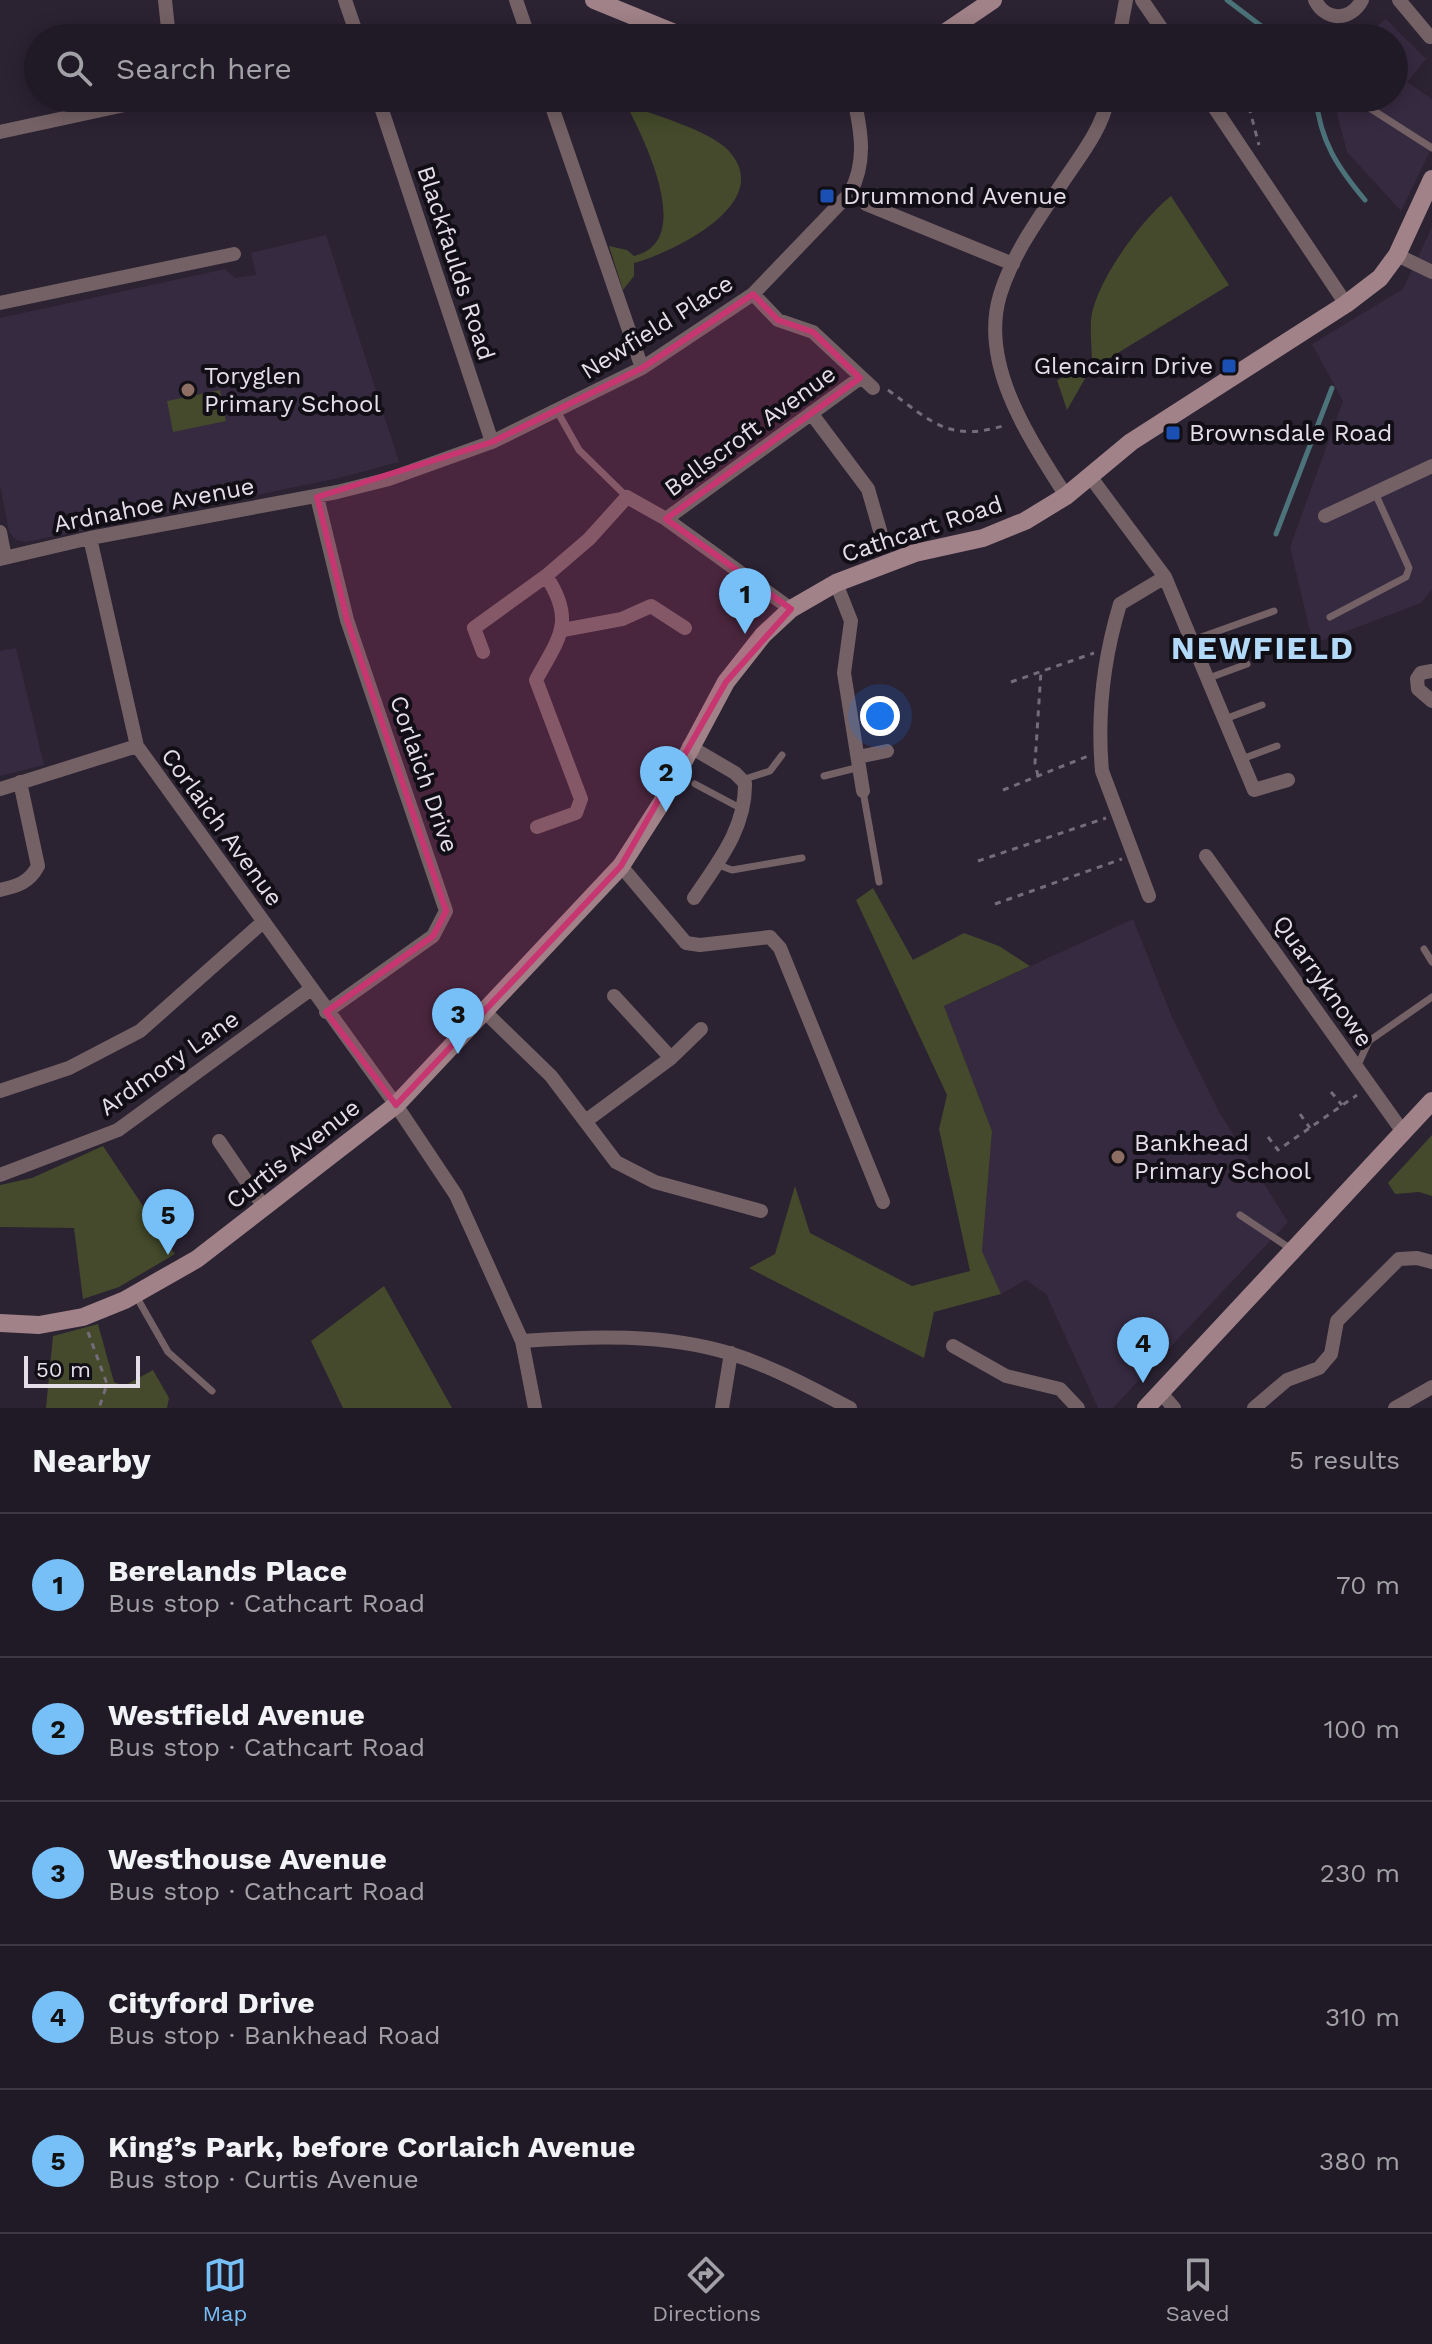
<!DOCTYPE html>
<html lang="en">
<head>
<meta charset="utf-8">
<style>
  body { margin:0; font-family:"Work Sans",sans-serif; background:#28232e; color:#f1f3f6 }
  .scale { position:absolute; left:24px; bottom:20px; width:116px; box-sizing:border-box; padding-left:8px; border:4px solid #e4dee9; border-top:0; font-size:22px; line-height:28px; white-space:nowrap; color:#e4dee9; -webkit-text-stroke:6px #120e15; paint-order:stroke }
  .you { position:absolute; left:880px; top:716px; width:28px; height:28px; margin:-20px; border:6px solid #fff; border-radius:50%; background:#1a73e8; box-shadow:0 0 0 12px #1a73e833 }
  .badge { display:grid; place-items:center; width:52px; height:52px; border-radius:50%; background:#77bff7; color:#111; font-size:26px; font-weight:700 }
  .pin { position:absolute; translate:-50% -66px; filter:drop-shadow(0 2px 4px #0008) }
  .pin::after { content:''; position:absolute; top:42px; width:28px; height:24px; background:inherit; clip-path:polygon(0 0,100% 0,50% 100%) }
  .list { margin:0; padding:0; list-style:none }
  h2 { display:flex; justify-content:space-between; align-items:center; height:104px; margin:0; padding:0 32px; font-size:34px }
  h2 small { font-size:26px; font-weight:400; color:#a2a1a7 }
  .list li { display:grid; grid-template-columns:52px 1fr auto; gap:24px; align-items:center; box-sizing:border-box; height:144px; padding:0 32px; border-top:2px solid #3d3843 }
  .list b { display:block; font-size:30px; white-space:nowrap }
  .list p { margin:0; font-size:26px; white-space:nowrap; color:#a2a1a7 }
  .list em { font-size:26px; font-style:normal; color:#a2a1a7 }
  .icon { flex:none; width:44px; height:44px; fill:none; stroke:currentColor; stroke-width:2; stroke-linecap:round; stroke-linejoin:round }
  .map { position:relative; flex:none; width:1432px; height:1408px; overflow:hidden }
  .search { position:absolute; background:#201a26; box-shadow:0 4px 20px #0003; left:24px; right:24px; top:24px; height:88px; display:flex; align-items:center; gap:20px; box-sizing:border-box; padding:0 28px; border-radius:44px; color:#a2a1a7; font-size:30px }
  .sheet { height:824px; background:#201a26 }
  nav { display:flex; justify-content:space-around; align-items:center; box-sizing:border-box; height:112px; border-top:2px solid #3d3843; background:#201a26; font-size:22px; color:#a2a1a7 }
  nav a { display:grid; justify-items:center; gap:4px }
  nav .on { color:#77bff7 }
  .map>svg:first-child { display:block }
  .built { fill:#362a40 }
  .green { fill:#444a2b }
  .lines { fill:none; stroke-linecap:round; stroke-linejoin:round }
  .stream { stroke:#4b7379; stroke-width:5 }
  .path { stroke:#746c7a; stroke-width:3; stroke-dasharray:6 6; stroke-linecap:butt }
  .lane { stroke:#746165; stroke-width:7 }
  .street { stroke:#746165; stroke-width:14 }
  .secondary { stroke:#a08288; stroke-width:18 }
  .marked { fill:#c73670; fill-opacity:0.2; stroke:#c73670; stroke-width:6; stroke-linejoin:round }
  .transit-dot { fill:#1a4fb4; stroke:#120e15; stroke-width:3 }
  .education-dot { fill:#8d6e63; stroke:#120e15; stroke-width:3 }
  .labels { text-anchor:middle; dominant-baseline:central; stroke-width:8; stroke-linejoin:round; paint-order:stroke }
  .poi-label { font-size:24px; fill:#e4dee9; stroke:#120e15; text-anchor:start }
  .street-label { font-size:24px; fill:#e4dee9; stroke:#120e15 }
  .district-label { font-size:32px; font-weight:bold; letter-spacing:2px; fill:#b2d9f8; stroke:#120e15 }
</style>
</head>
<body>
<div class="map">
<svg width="1432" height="1408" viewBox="0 0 1432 1408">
  <rect width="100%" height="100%" fill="#2b2232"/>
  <path class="built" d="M1386,19L1426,59L1407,82L1432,99V147L1401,211L1347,152L1333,98H1394V38H1362Z
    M1432,227V589L1421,603L1313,644L1290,547L1343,401L1312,344L1403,289Z
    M326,235L399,462L339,478L26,542L16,540L9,532L0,485V318L225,269L235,278L256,275L251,253Z
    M16,648L44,765L0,776V651Z
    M1133,919L1172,1017L1218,1110L1288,1222L1113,1408H1098L1046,1294L1026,1280L1001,1294L982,1251L992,1131L944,1006Z"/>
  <path class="green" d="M626,104C653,115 709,130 728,150C778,203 671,253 634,263V276L623,290L609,246L627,250L634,256C696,242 644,139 626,104Z
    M1171,196L1229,285L1090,370L1067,410L1057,380L1092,364C1092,349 1090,334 1091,320C1095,282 1142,219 1171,196Z
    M220,390L226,421L173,432L167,401Z
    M873,888L913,960L964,933L999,946L1030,966L944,1006L992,1131L982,1251L1001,1294L934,1312L924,1358L749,1268L775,1254L795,1186L810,1233L912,1286L970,1271L939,1129L947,1095L856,900Z
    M1432,1135V1196L1419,1192L1395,1194L1388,1183Z
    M103,1146L175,1254L119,1287L83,1299L74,1228L0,1227V1185L32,1178Z
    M384,1286L452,1408H343L311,1341Z
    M98,1324L114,1382L124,1386L153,1370L169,1398L167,1408H46L53,1336Z"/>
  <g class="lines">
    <path class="stream" d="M1227,0L1277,38
      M1316,98C1320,141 1338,168 1365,200
      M1276,534L1332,388"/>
    <path class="path" d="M1241,98L1250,111L1259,145
      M888,390C932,422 949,443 1006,425
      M1011,682L1094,653
      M1038,776L1035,763L1041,671
      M1003,790L1088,756
      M978,861L1106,818
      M995,904L1122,859
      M1331,1092L1342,1105
      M1300,1114L1310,1128
      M1268,1137L1278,1150L1357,1095
      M88,1332L107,1384L99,1408"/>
    <path class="lane" d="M1365,98L1368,107L1432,148
      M557,411L579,450L627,497
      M1330,617L1406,577L1409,568L1375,493
      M1193,640L1274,611
      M1209,678L1247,664
      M1225,719L1262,705
      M1242,759L1277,746
      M824,776L860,767
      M742,780L770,771L782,755
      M695,784L742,809
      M863,791L879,882
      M716,864L732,870L802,858
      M1424,949L1432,962
      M1357,1067L1369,1041L1432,997
      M1240,1215L1291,1249
      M136,1296L168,1352L212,1391"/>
    <path class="street" d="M165,0L169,38
      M345,0L358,38
      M516,0L529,38
      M1142,0L1168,38
      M1315,0C1326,22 1351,21 1362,0
      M1399,0L1430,37
      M1119,38L1126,0
      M378,98L492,442
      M549,98L642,368
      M1208,98L1346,304
      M0,132L157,98
      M866,204L1013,264
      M1397,255L1432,272
      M753,294L778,320L813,332L873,388
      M0,303L234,254
      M811,413L868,489L881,534
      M1089,475L1165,577L1254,790L1288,780
      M1066,496C1030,439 979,365 1000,295C1012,256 1036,222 1059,188C1076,161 1102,131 1108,98
      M317,497L347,620L446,911L433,936L326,1012
      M1325,516L1432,466
      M666,519L860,378
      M0,532L5,558
      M90,538L137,746L396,1105L456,1195L522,1341L535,1408
      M0,559L90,538L337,492L389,479L492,442L642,368L753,294L850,193C867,162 861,131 854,98
      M836,583L851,621L844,673L863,791
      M563,630L622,619L651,606L685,628
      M483,652L474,628L546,576
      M1432,671L1421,673L1417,679L1418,689L1432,701
      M689,746L735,773L745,783C746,828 718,862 694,898
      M858,757L887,751
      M0,789L137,746
      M537,827L576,813L581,799L536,680C559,638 576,621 546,576L589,539L627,497L666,519L791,609
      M1206,856L1403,1132
      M621,866L686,943L700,945L770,937L780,948L883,1202
      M0,890C17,886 29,883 38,866L20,782
      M1149,896L1102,771C1097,715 1104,657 1120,604L1165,577
      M614,996L671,1058
      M484,1011L551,1076L616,1162L655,1182L761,1211
      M0,1091L69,1068L140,1031L263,922
      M587,1120L671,1058L701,1029
      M219,1141L264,1207
      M0,1175L118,1130L311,989
      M522,1341C590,1336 665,1333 732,1354C771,1366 813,1389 850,1408
      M953,1346L1006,1376L1060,1389L1078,1408
      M1161,1393L1174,1408
      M722,1408L731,1353
      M1254,1408L1287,1380L1319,1368L1331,1354L1337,1321L1399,1259L1417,1258L1432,1262
      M1395,1408L1432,1387"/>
    <path class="secondary" d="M594,0L687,38
      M937,38L993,0
      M0,1323L39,1325L83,1317L125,1300L197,1259L396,1105L621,866L662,802L726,682L763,635L791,609L836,583L915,553L983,538L1025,521L1066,496L1131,442L1346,304L1380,278L1397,255L1432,179
      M1146,1408L1432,1101"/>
  </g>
  <path class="marked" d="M753,294L778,320L813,332L860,378L666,519L791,609L726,682L621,866L396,1105L326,1012L433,936L446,911L347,620L317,497L492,442L642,368Z"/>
  <g class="transit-dot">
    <rect x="819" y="188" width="16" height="16" rx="4"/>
    <rect x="1221" y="358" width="16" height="16" rx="4"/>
    <rect x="1165" y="425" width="16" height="16" rx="4"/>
  </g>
  <g class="education-dot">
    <circle cx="188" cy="390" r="8"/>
    <circle cx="1118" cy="1157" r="8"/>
  </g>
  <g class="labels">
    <g class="poi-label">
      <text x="843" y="196">Drummond Avenue</text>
      <text x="1213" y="366" text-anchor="end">Glencairn Drive</text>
      <text x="204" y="376">Toryglen<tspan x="204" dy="28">Primary School</tspan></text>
      <text x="1189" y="433">Brownsdale Road</text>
      <text x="1134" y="1143">Bankhead<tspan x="1134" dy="28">Primary School</tspan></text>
    </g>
    <g class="street-label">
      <text transform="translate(456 263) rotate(72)">Blackfaulds Road</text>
      <text transform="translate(657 327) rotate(-32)">Newfield Place</text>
      <text transform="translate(750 431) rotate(-36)">Bellscroft Avenue</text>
      <text transform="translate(154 505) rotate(-11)">Ardnahoe Avenue</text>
      <text transform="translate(922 529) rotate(-18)">Cathcart Road</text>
      <text transform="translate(424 774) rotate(71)">Corlaich Drive</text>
      <text transform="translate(222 827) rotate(54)">Corlaich Avenue</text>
      <text transform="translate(1323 981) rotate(55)">Quarryknowe</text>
      <text transform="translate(169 1063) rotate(-35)">Ardmory Lane</text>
      <text transform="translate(293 1154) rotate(-38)">Curtis Avenue</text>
    </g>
    <g class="district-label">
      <text x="1263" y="648">NEWFIELD</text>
    </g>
  </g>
</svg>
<div class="scale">50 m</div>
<div class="you"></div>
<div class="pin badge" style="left:745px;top:634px">1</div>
<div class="pin badge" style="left:666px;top:812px">2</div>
<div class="pin badge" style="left:458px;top:1054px">3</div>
<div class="pin badge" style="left:1143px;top:1383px">4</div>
<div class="pin badge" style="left:168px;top:1255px">5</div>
<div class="search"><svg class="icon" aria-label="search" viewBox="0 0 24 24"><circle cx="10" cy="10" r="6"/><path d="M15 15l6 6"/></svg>Search here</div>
</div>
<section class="sheet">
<h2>Nearby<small>5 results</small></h2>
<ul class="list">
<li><span class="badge">1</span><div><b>Berelands Place</b><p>Bus stop · Cathcart Road</p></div><em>70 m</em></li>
<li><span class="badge">2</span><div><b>Westfield Avenue</b><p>Bus stop · Cathcart Road</p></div><em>100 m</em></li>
<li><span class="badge">3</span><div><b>Westhouse Avenue</b><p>Bus stop · Cathcart Road</p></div><em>230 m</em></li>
<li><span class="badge">4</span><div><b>Cityford Drive</b><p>Bus stop · Bankhead Road</p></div><em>310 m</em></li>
<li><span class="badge">5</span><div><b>King’s Park, before Corlaich Avenue</b><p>Bus stop · Curtis Avenue</p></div><em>380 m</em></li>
</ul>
</section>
<nav>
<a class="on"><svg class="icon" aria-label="map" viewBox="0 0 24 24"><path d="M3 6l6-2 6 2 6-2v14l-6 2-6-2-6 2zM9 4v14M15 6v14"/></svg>Map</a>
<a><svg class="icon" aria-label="directions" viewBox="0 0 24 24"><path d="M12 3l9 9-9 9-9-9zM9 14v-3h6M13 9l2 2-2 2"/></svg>Directions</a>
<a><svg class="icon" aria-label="saved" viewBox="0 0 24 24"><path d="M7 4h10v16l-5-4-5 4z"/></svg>Saved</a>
</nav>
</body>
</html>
